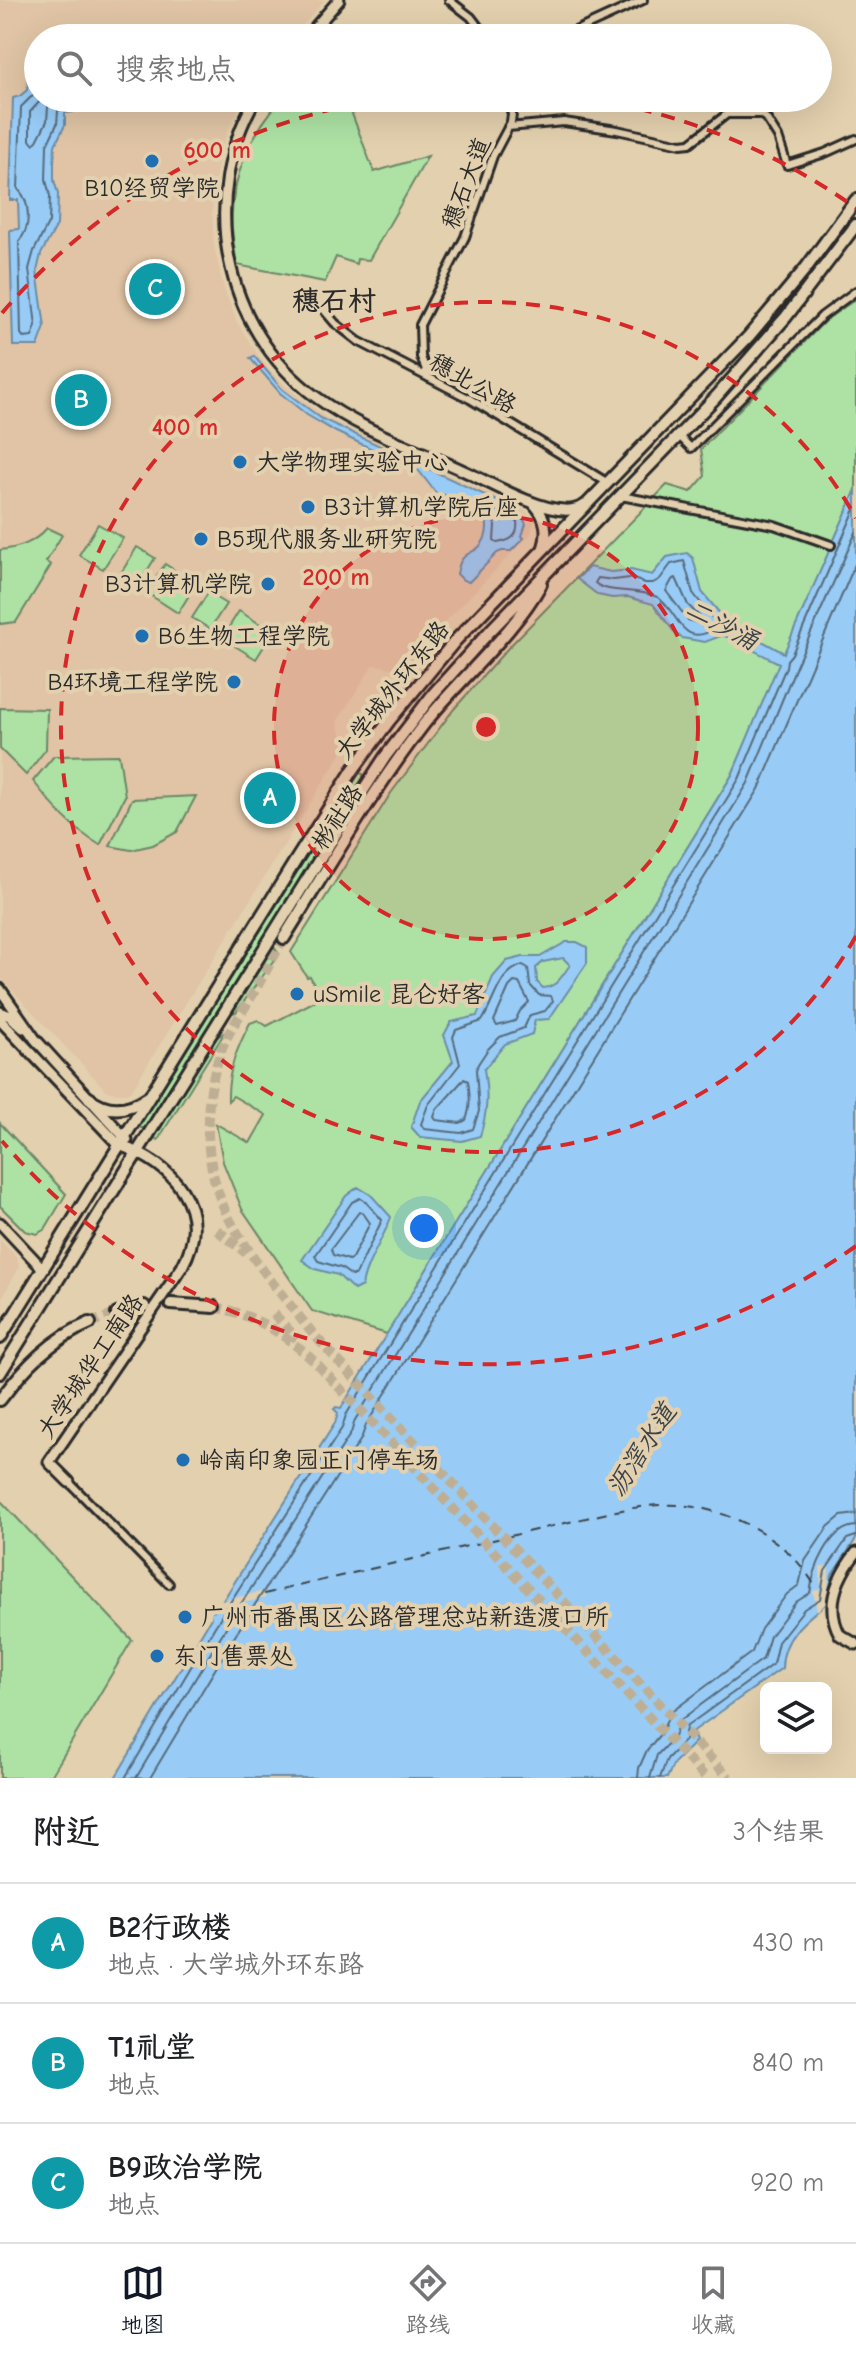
<!DOCTYPE html>
<html lang="zh">
<head>
<meta charset="utf-8">
<style>
  body { margin:0; font-family:"Comic Neue","LXGW WenKai TC",sans-serif; background:#f2f2f2; color:#202124 }
  .controls { position:absolute; right:24px; bottom:24px; display:grid; overflow:hidden; border-radius:12px; box-shadow:0 8px 32px #0002 }
  .controls button { width:72px; height:72px; display:grid; place-items:center; padding:0; border:0; border-bottom:2px solid #e0e0e0; background:#fff; color:#202124; font:40px sans-serif }
  .you { position:absolute; left:424px; top:1228px; width:28px; height:28px; margin:-20px; border:6px solid #fff; border-radius:50%; background:#1a73e8; box-shadow:0 0 0 12px #1a73e833 }
  .badge { display:grid; place-items:center; width:52px; height:52px; border-radius:50%; background:#111827; color:#fff; font-size:26px; font-weight:700 }
  .pin { position:absolute; translate:-50% -50%; border:4px solid #fff; box-shadow:0 2px 8px #0006 }
  .list { margin:0; padding:0; list-style:none }
  h2 { display:flex; justify-content:space-between; align-items:center; height:104px; margin:0; padding:0 32px; font-size:34px }
  h2 small { font-size:26px; font-weight:400; color:#757577 }
  .list li { display:grid; grid-template-columns:52px 1fr auto; gap:24px; align-items:center; box-sizing:border-box; height:120px; padding:0 32px; border-top:2px solid #e0e0e0 }
  .list b { display:block; font-size:30px; white-space:nowrap }
  .list p { margin:0; font-size:26px; white-space:nowrap; color:#757577 }
  .list em { font-size:26px; font-style:normal; color:#757577 }
  .icon { flex:none; width:44px; height:44px; fill:none; stroke:currentColor; stroke-width:2; stroke-linecap:round; stroke-linejoin:round }
  .map { position:relative; flex:none; width:856px; height:1778px; overflow:hidden }
  .search { position:absolute; background:#fff; box-shadow:0 8px 32px #0002; left:24px; right:24px; top:24px; height:88px; display:flex; align-items:center; gap:20px; box-sizing:border-box; padding:0 28px; border-radius:44px; color:#757577; font-size:30px }
  .sheet { height:464px; background:#fff }
  nav { display:flex; justify-content:space-around; align-items:center; box-sizing:border-box; height:112px; border-top:2px solid #e0e0e0; background:#fff; font-size:22px; color:#757577 }
  nav a { display:grid; justify-items:center; gap:4px }
  nav .on { color:#111827 }
  .map>svg:first-child { display:block }
  .built { fill:#e0c4a5 }
  .green { fill:#ade2a4; stroke:#6c8668; stroke-width:2 }
  .water { fill:#98ccf6; stroke:#6c8ca5; stroke-width:2; fill-rule:evenodd }
  .pier { fill:#e3d0ae }
  .lines { fill:none; stroke-linecap:round; stroke-linejoin:round }
  .shore { stroke:#576b7c; stroke-width:2 }
  .ferry { stroke:#3b4349; stroke-width:2; stroke-dasharray:10 8; stroke-linecap:butt }
  .primary-tunnel { stroke:#beaf94; stroke-width:10; stroke-dasharray:10 5; stroke-linecap:butt }
  .street-casing { stroke:#2b2b2b; stroke-width:12 }
  .secondary-casing { stroke:#2b2b2b; stroke-width:15 }
  .primary-casing { stroke:#2b2b2b; stroke-width:16 }
  .street { stroke:#e3d0ae; stroke-width:6 }
  .secondary { stroke:#e3d0ae; stroke-width:9 }
  .primary { stroke:#e3d0ae; stroke-width:10 }
  .ring { fill:none; stroke:#d62828; stroke-width:4; stroke-dasharray:14 10 }
  .poi-dot { fill:#1f6fb2; stroke:#e3d0ae; stroke-width:3 }
  .labels { text-anchor:middle; dominant-baseline:central; stroke-width:8; stroke-linejoin:round; paint-order:stroke }
  .street-label { font-size:24px; fill:#2b2b2b; stroke:#e3d0ae }
  .poi-label { font-size:24px; fill:#2b2b2b; stroke:#e3d0ae; text-anchor:start }
  .water-label { font-size:26px; font-style:italic; fill:#3b4349; stroke:#e3d0ae }
  .quarter-label { font-size:28px; font-weight:bold; fill:#2b2b2b; stroke:#e3d0ae }
  .centre { fill:#d62828; stroke:#e3d0ae; stroke-width:4 }
  .ring-label { font-size:24px; text-anchor:middle; font-weight:bold; fill:#d62828; stroke:#e3d0ae; stroke-width:8; stroke-linejoin:round; paint-order:stroke }
</style>
</head>
<body>
<div class="map">
<svg width="856" height="1778" viewBox="0 0 856 1778">
  <rect width="100%" height="100%" fill="#e3d0ae"/>
  <filter id="ink" filterUnits="userSpaceOnUse"><feTurbulence type="fractalNoise" baseFrequency=".0125" numOctaves="2"/><feDisplacementMap in="SourceGraphic" scale="16" xChannelSelector="R" yChannelSelector="G"/><feConvolveMatrix kernelMatrix="1 2 1 2 8 2 1 2 1" color-interpolation-filters="sRGB"/></filter>
  <g filter="url(#ink)">
    <path class="built" d="M0,0H325L291,38H38V98H244L227,133L220,155L214,185L212,214L214,246L224,289L237,322L252,346L267,367L287,387L327,418L527,511L534,523L531,534L441,626L404,670L373,665L337,722L346,746L131,1091L124,1093L109,1092L103,1087L0,977Z
      M0,1240L17,1258L19,1268L0,1301Z"/>
    <path class="green" d="M283,98H346L374,172L428,156L369,260L357,259L356,264L336,257L325,282L237,265C235,253 233,240 232,228C229,182 251,131 283,98Z
      M856,299V490L732,775L387,1334L312,1311L242,1209L223,1162L216,1124L250,1143L266,1115L233,1096L228,1101C227,1072 237,1048 250,1023L258,1020L267,1026L321,998L310,976L307,977L291,952L391,793L454,709L508,648L667,485L691,492L705,476L701,449L826,320Z
      M98,524L123,538L103,569L79,555Z
      M47,528L62,535L46,562L51,565L16,622L0,624V550C19,548 34,543 47,528Z
      M137,547L155,558L136,589L118,578Z
      M165,564L196,584L178,613L147,593Z
      M208,593L226,604L210,629L192,618Z
      M239,611L273,632L256,659L222,638Z
      M0,708L47,709L46,749L26,775L0,749Z
      M119,755L125,796L100,845C72,829 53,806 33,781L54,756Z
      M359,773L363,774V778L145,1128H141L140,1124Z
      M196,796L177,832L153,845L131,850L110,846L132,799Z
      M274,947L279,954L236,1012L232,1013L271,948Z
      M225,1032L158,1140L153,1137L213,1040Z
      M0,1123L66,1194L45,1229L37,1234L25,1231L0,1206Z
      M0,1500L132,1640L50,1778H0Z"/>
    <path class="water" d="M29,72H38V98H86V101H74L73,112L65,113V125L55,145L54,162V180L58,194L57,225L41,254L37,271L45,327L38,346H13L10,230L19,229L18,200H10L13,98L20,96L27,90Z
      M254,356L282,389L322,419L519,511L526,524L522,536L524,538L511,551H502L497,553L469,582L463,580L457,574C458,568 459,561 464,557C469,552 475,552 480,546C491,533 489,511 473,502C463,496 447,497 436,493L419,471L336,432L307,415L280,393L250,358Z
      M856,490V1539L832,1575L828,1602C806,1619 782,1637 782,1668L692,1732L696,1741L674,1763L667,1778H115L211,1618V1611L217,1610L335,1423L338,1413L334,1409L336,1407L341,1408L732,775L779,663L723,635L705,642L682,638L675,633L653,604L628,597L612,598L598,595L577,579L589,567L611,572L631,570L652,575L667,557L687,553L693,558L702,592L727,622L784,653Z
      M566,942H577L587,947V963L549,1019L535,1020L532,1034L505,1044L484,1069C488,1095 488,1110 480,1136L462,1141L420,1137L411,1127L420,1101L453,1061L444,1035L451,1022L477,1016L493,977L507,961L523,957H540ZM563,958L570,965C561,977 558,986 543,988L537,982L536,968L543,962Z
      M358,1187L371,1195L391,1217C383,1240 366,1262 362,1286L354,1290L338,1275L315,1269L302,1260L346,1196Z"/>
    <path class="pier" d="M829,1566L828,1602L817,1611L813,1591L821,1589L820,1567Z
      M264,1591L265,1598L242,1603V1610L212,1611L211,1618H207L208,1608L214,1607L217,1602Z"/>
    <g class="lines">
      <path class="shore" d="M38,81L34,94L21,107L18,189C31,202 31,228 19,241L21,334L24,338L32,337L36,326L29,269L34,251L49,222L50,196L46,180L47,145L57,124L58,111L65,104L67,98
        M43,98L30,112V140L33,144L37,141L47,121L48,107L56,98
        M495,511H499L517,521C519,537 510,541 497,543L494,541L495,525L493,515Z
        M684,561L693,593L717,624L716,628C680,651 679,610 657,597C637,587 609,595 595,583L598,578L614,580L630,578L645,583H653L660,579L671,564Z
        M676,578L688,605L700,617L698,623L688,620L666,591L672,580Z
        M523,965L528,968L530,985L539,995L551,996L553,1001L545,1011L530,1015L524,1028L500,1037L488,1049L478,1064L476,1070L479,1111L473,1129L461,1133L424,1129L421,1124L428,1105L460,1064L453,1037L456,1030L482,1021C495,1001 498,972 523,965Z
        M514,982L519,983L529,1002L520,1011L515,1021L497,1026L494,1021L509,987Z
        M464,1079L468,1081C470,1095 471,1107 466,1120L460,1123L436,1120L434,1117L437,1109Z
        M360,1198L366,1202L382,1220L356,1274L352,1276L341,1268L318,1261L315,1256L352,1202Z
        M359,1212L363,1213L370,1223L352,1258L349,1260L333,1255L331,1249Z
        M125,1778L220,1618L342,1428L346,1415L739,779L786,667L787,660L792,654L856,507
        M136,1778L228,1624L351,1433L355,1420L748,783L797,664L856,532
        M150,1778L238,1631L361,1439L366,1425L759,789L856,562
        M638,1778L639,1768L647,1750L662,1732L670,1713L752,1652L761,1629L787,1594L799,1585L805,1561L828,1527L841,1516L856,1514
        M650,1778L657,1755L674,1737L679,1721L763,1659L770,1636L796,1602L810,1593C813,1570 829,1527 856,1526
        M660,1778L667,1759L685,1740V1732L687,1726L773,1664L778,1642L804,1609L820,1599L825,1571L847,1539L856,1536"/>
      <path class="ferry" d="M264,1594L616,1511C637,1507 657,1504 678,1505C733,1509 792,1541 817,1590"/>
      <path class="primary-tunnel" d="M284,938C272,959 261,981 248,1002C240,1016 230,1029 224,1044C201,1098 202,1170 231,1222C254,1262 285,1299 314,1335L729,1778
        M217,1230L246,1253
        M214,1307C258,1315 289,1337 320,1367L706,1778
        M274,1314L297,1339
        M90,1323L117,1314"/>
      <g class="street-casing">
        <path id="street" d="M449,0L471,17L487,38
          M560,38L643,0
          M508,127L564,122L617,130L681,144L690,143L727,114H760L766,118L778,137L787,165L825,153L856,139
          M324,310L335,323L358,341L470,399L608,483
          M429,378L421,357L420,325L465,237L493,156L511,122L512,114L507,98
          M679,436L691,448L822,316L856,291
          M621,496L774,525L831,545
          M69,1482L169,1584"/>
      </g>
      <g class="secondary-casing">
        <path id="secondary" d="M306,38L339,0
          M256,98C198,197 222,328 316,397C359,429 414,448 462,470C489,482 535,509 564,510C572,511 580,508 587,504
          M534,504C546,517 549,531 543,549
          M0,989L35,1039L127,1140
          M0,1012L10,1016L23,1028
          M0,1020L119,1145C173,1164 214,1209 182,1267L49,1462L69,1482
          M0,1223L43,1269
          M856,1553C838,1576 824,1606 840,1635L856,1644"/>
      </g>
      <g class="primary-casing">
        <path id="primary" d="M284,938C329,866 372,792 424,724C461,677 511,637 541,584
          M89,1098C108,1113 128,1111 148,1097
          M171,1304L214,1307
          M117,1314L144,1306
          M0,1338L296,860L353,770L389,721L455,641L749,336L806,268L856,200
          M0,1373L346,817L385,757L434,693L490,631L716,397L786,317L856,225
          M0,1400C24,1368 51,1339 90,1323"/>
      </g>
      <use href="#street" class="street"/>
      <use href="#secondary" class="secondary"/>
      <use href="#primary" class="primary"/>
    </g>
  </g>
  <circle cx="486" cy="727" r="212" fill="#d62828" fill-opacity=".12"/>
  <g class="ring">
    <circle cx="486" cy="727" r="212"/>
    <path d="M856 936A425 425 0 1 1 856 518"/>
    <path d="M856 1246A637 637 0 0 1 2 1141M2 313A637 637 0 0 1 381 99M591 99A637 637 0 0 1 856 208"/>
  </g>
  <g class="poi-dot">
    <circle cx="152" cy="161" r="8"/>
    <circle cx="240" cy="462" r="8"/>
    <circle cx="308" cy="507" r="8"/>
    <circle cx="201" cy="539" r="8"/>
    <circle cx="268" cy="584" r="8"/>
    <circle cx="142" cy="636" r="8"/>
    <circle cx="234" cy="682" r="8"/>
    <circle cx="297" cy="994" r="8"/>
    <circle cx="183" cy="1460" r="8"/>
    <circle cx="185" cy="1617" r="8"/>
    <circle cx="157" cy="1656" r="8"/>
  </g>
  <g class="labels">
    <g class="street-label">
      <text transform="translate(466 183) rotate(-69)">穗石大道</text>
      <text transform="translate(473 383) rotate(30)">穗北公路</text>
      <text transform="translate(392 690) rotate(-52)">大学城外环东路</text>
      <text transform="translate(337 817) rotate(-57)">彬社路</text>
      <text transform="translate(90 1366) rotate(-56)">大学城华工南路</text>
    </g>
    <g class="poi-label">
      <text x="152" y="188" text-anchor="middle">B10经贸学院</text>
      <text x="256" y="462">大学物理实验中心</text>
      <text x="324" y="507">B3计算机学院后座</text>
      <text x="217" y="539">B5现代服务业研究院</text>
      <text x="252" y="584" text-anchor="end">B3计算机学院</text>
      <text x="158" y="636">B6生物工程学院</text>
      <text x="218" y="682" text-anchor="end">B4环境工程学院</text>
      <text x="313" y="994">uSmile 昆仑好客</text>
      <text x="199" y="1460">岭南印象园正门停车场</text>
      <text x="201" y="1617">广州市番禺区公路管理总站新造渡口所</text>
      <text x="173" y="1656">东门售票处</text>
    </g>
    <g class="water-label">
      <text transform="translate(722 625) rotate(28)">二沙涌</text>
      <text transform="translate(642 1450) rotate(-57)">沥滘水道</text>
    </g>
    <g class="quarter-label">
      <text x="334" y="301">穗石村</text>
    </g>
  </g>
  <circle cx="486" cy="727" r="12" class="centre"/>
  <g class="ring-label">
    <text x="217" y="158">600 m</text>
    <text x="185" y="435">400 m</text>
    <text x="336" y="585">200 m</text>
  </g>
</svg>
<div class="controls">
<button><svg class="icon" aria-label="layers" viewBox="0 0 24 24"><path d="M12 4l9 5-9 5-9-5zM3 14l9 5 9-5"/></svg></button>
</div>
<div class="you"></div>
<div class="pin badge" style="left:270px;top:798px;background:#0f9aa8">A</div>
<div class="pin badge" style="left:81px;top:400px;background:#0f9aa8">B</div>
<div class="pin badge" style="left:155px;top:289px;background:#0f9aa8">C</div>
<div class="search"><svg class="icon" aria-label="search" viewBox="0 0 24 24"><circle cx="10" cy="10" r="6"/><path d="M15 15l6 6"/></svg>搜索地点</div>
</div>
<section class="sheet">
<h2>附近<small>3个结果</small></h2>
<ul class="list">
<li><span class="badge" style="background:#0f9aa8">A</span><div><b>B2行政楼</b><p>地点 · 大学城外环东路</p></div><em>430 m</em></li>
<li><span class="badge" style="background:#0f9aa8">B</span><div><b>T1礼堂</b><p>地点</p></div><em>840 m</em></li>
<li><span class="badge" style="background:#0f9aa8">C</span><div><b>B9政治学院</b><p>地点</p></div><em>920 m</em></li>
</ul>
</section>
<nav>
<a class="on"><svg class="icon" aria-label="map" viewBox="0 0 24 24"><path d="M3 6l6-2 6 2 6-2v14l-6 2-6-2-6 2zM9 4v14M15 6v14"/></svg>地图</a>
<a><svg class="icon" aria-label="directions" viewBox="0 0 24 24"><path d="M12 3l9 9-9 9-9-9zM9 14v-3h6M13 9l2 2-2 2"/></svg>路线</a>
<a><svg class="icon" aria-label="saved" viewBox="0 0 24 24"><path d="M7 4h10v16l-5-4-5 4z"/></svg>收藏</a>
</nav>
</body>
</html>
